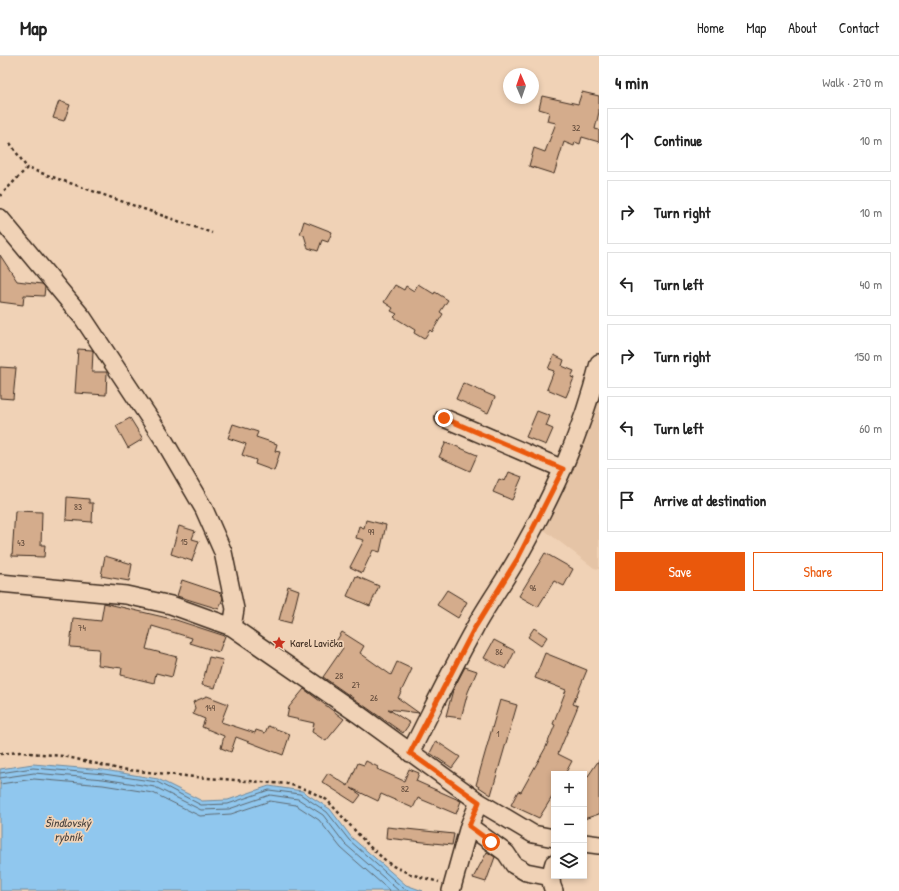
<!DOCTYPE html>
<html lang="en">
<head>
<meta charset="utf-8">
<style>
  body { margin:0; font-family:"Patrick Hand",sans-serif; background:#f6f6f6; color:#222 }
  .controls { position:absolute; right:12px; bottom:12px; display:grid; overflow:hidden; border-radius:0px; box-shadow:0 2px 6px #0003 }
  .controls button { width:36px; height:36px; display:grid; place-items:center; padding:0; border:0; border-bottom:1px solid #e0e0e0; background:#fff; color:#222; font:20px sans-serif }
  .compass { position:absolute; left:503px; top:12px; width:36px; height:36px; border-radius:50%; background:#fff; box-shadow:0 2px 6px #0003; rotate:358deg }
  .stop { position:absolute; width:12px; height:12px; margin:-9px; border:3px solid #ea580c; border-radius:50%; background:#fff }
  .stop.end { background:#ea580c; border-color:#fff; box-shadow:0 1px 4px #0008 }
  .list { margin:0; padding:0; list-style:none }
  h2 { display:flex; justify-content:space-between; align-items:center; height:52px; margin:0; padding:0 16px; font-size:17px }
  h2 small { font-size:13px; font-weight:400; color:#767676 }
  .list li { display:grid; grid-template-columns:26px 1fr auto; gap:12px; align-items:center; box-sizing:border-box; height:64px; margin:0 8px 8px; padding:0 8px; border:1px solid #e0e0e0; border-radius:0px }
  .list b { display:block; font-size:15px; white-space:nowrap }
  .list em { font-size:13px; font-style:normal; color:#767676 }
  .actions { display:flex; gap:8px; padding:12px 16px }
  .actions a { flex:1; padding:9px 0; border:1px solid #ea580c; border-radius:0px; text-align:center; font-size:14px; color:#ea580c }
  .actions .main { background:#ea580c; color:#fff }
  .icon { flex:none; width:22px; height:22px; fill:none; stroke:currentColor; stroke-width:2; stroke-linecap:round; stroke-linejoin:round }
  .map { position:relative; flex:none; width:599px; height:835px; overflow:hidden }
  header { display:flex; align-items:center; gap:24px; box-sizing:border-box; height:56px; padding:0 20px; background:#fff; border-bottom:1px solid #e0e0e0 }
  header strong { font-size:19px }
  nav { display:flex; gap:22px; margin-inline-start:auto; font-size:14px }
  main { display:flex }
  aside { flex:1; background:#fff }
  .map>svg:first-child { display:block }
  .built { fill:#e5c4a6 }
  .water { fill:#90c7ee; stroke:#6e889b }
  .lines { fill:none; stroke-linecap:round; stroke-linejoin:round }
  .shore { stroke:#5d6971; stroke-width:1 }
  .building { fill:#d4ac8c; stroke:#3b2a1e }
  .minor-casing { stroke:#3b2a1e; stroke-width:20 }
  .path { stroke:#3b2a1e; stroke-width:2.5; stroke-dasharray:3 3; stroke-linecap:butt }
  .minor { stroke:#f0d2b6; stroke-width:17 }
  .route { stroke:#ea580c; stroke-width:5 }
  .labels { text-anchor:middle; dominant-baseline:central; stroke-width:3.5; stroke-linejoin:round; paint-order:stroke }
  .number-label { font-size:9px; fill:#614a3a }
  .poi-label { font-size:11px; fill:#3b2a1e; stroke:#f0d2b6; text-anchor:start }
  .water-label { font-size:12px; font-style:italic; fill:#48423d; stroke:#f0d2b6 }
</style>
</head>
<body>
<header>
<strong>Map</strong>
<nav><a>Home</a><a>Map</a><a>About</a><a>Contact</a></nav>
</header>
<main>
<div class="map">
<svg width="599" height="835" viewBox="0 0 599 835">
  <rect width="100%" height="100%" fill="#f0d2b6"/>
  <filter id="ink" filterUnits="userSpaceOnUse"><feTurbulence type="fractalNoise" baseFrequency=".025" numOctaves="2"/><feDisplacementMap in="SourceGraphic" scale="8" xChannelSelector="R" yChannelSelector="G"/><feConvolveMatrix kernelMatrix="1 2 1 2 8 2 1 2 1" color-interpolation-filters="sRGB"/></filter>
  <g filter="url(#ink)">
    <path class="built" d="M599,345V513L594,512L543,473L588,379Z"/>
    <path class="water" d="M33,708L104,714L158,723L202,745L228,744L269,730L302,735L330,753L352,782L406,829L423,835H0V713Z"/>
    <g class="lines">
      <path class="shore" d="M0,717L33,712L104,718L157,726L201,749L228,748L269,734L300,738L327,756L349,784L403,832L410,835
        M0,722L34,717L103,723L155,731L201,754L229,753L270,739L298,743L323,759L345,788L399,835
        M0,728L34,723L103,729L153,737L200,760L231,758L270,745L296,749L319,764L341,792L390,835"/>
    </g>
    <path class="building" d="M582,36L599,40V56L595,73L599,74V86L582,81L580,88L575,86L574,90L564,86L554,118L529,110L534,92L545,96L556,67L547,65L549,56L539,53L542,40L578,48Z
      M59,45L70,49L64,65L53,62Z
      M304,165L332,176L328,186L322,184L318,195L308,192L304,179L300,178Z
      M0,199L17,225L42,228L45,231L44,240L24,239L23,249L0,246Z
      M418,228L434,238L435,236L448,244L440,256L443,258L432,276L430,274L424,283L414,277L415,274L394,261L397,258L391,255L393,252L384,246L395,229L404,234L406,230L414,235Z
      M78,293L92,294L93,295L92,316H107L106,339L75,337Z
      M554,299L564,304L562,310L574,315L571,321L574,322L566,341L547,333L554,315L548,313Z
      M0,311L16,312L13,343L0,342Z
      M463,327L495,341L488,357L456,343Z
      M537,355L550,360L546,370L553,373L546,389L526,381Z
      M130,362L143,383L128,392L116,370Z
      M233,368L258,376L256,381L277,388L275,395L280,396L274,415L255,408L256,404L242,399L246,388L228,382Z
      M446,386L477,399L470,415L439,401Z
      M509,416L522,421L512,444L493,436L499,423L505,425Z
      M67,441L89,443V447H93L92,466L66,464Z
      M15,455L42,456L41,489H45L44,501L12,500Z
      M366,464L386,469L380,496L373,494L362,517L350,511L364,484L356,482L359,470L364,472Z
      M179,470L195,475L192,483L199,485L192,505L171,498Z
      M545,497L573,513L564,530L554,525L538,551L519,540Z
      M105,500L132,508L129,525L101,520Z
      M356,520L379,530L370,550L347,540Z
      M182,524L221,537L223,542L219,553L177,540Z
      M288,530L299,534L291,567L279,564Z
      M447,534L467,546L458,562L437,549Z
      M104,547L176,564L225,580L219,596L190,587L192,582L152,570L146,593L177,601L172,621L156,617L154,627L121,619L122,612L98,609L99,593L70,591L73,562L101,565Z
      M534,572L547,581L541,590L528,581Z
      M342,576L364,590L360,597L391,619L397,606L412,613L398,642L419,657L388,653L410,667L403,677L323,621L343,592L335,587Z
      M494,584L515,595L506,613L484,602Z
      M545,597L587,614L573,648L578,650L558,698L572,705L565,718H554V738L539,762L511,749L518,735L521,736L546,691L555,669L553,668L566,634L535,622Z
      M209,601L223,604L215,632L202,629Z
      M465,611L477,615L468,636L461,662L446,660L453,634Z
      M304,633L344,663L326,685L312,676L314,667L287,661L289,651Z
      M207,640L228,648L221,666L255,677L256,674L265,677L268,670L290,678L283,699L236,681L231,696L221,692L224,680L202,671L205,663L193,658L195,652L193,646Z
      M500,644L517,649L491,739L476,729Z
      M436,685L460,701L452,712L430,697Z
      M599,704V758L584,763V726Z
      M366,705L378,711L377,713L404,725L409,713L419,717L416,725L461,745L456,758L418,742L413,752L381,738L378,745L351,732L361,739L355,747L322,726L328,717L348,730L358,707L364,709Z
      M387,771L454,778L452,789L386,782Z
      M487,796L495,801L486,826L473,822Z"/>
    <g class="lines">
      <g class="minor-casing">
        <path id="minor" d="M0,162L83,262L162,381L204,453L223,496L235,553L232,571
          M444,362L563,413
          M0,527L126,539L171,549L232,571L358,658L479,746L533,778L554,782
          M410,697C431,656 451,614 474,573C487,549 504,526 518,501C553,439 582,377 599,307
          M469,770L506,797L514,809L526,816L551,821
          M584,787L599,789
          M554,807C551,816 549,826 554,835
          M451,835L469,770L479,746"/>
      </g>
      <path class="path" d="M10,87L27,112
        M0,140L27,112L212,177
        M0,698L20,696L63,700L119,713L195,721L288,728L308,734L327,744L370,791L391,809L410,818L439,826"/>
      <use href="#minor" class="minor"/>
    </g>
  </g>
  <g class="lines" filter="url(#ink)">
    <path class="route" d="M444,362L563,413L518,502L474,573L410,697L479,746L469,770L491,786"/>
  </g>
  <defs>
    <g id="sight-bare" transform="scale(1.08)"><path d="M0-6L1.8-2.2L6-1.7L2.9 1.2L3.7 5.4L0 3.3L-3.7 5.4L-2.9 1.2L-6-1.7L-1.8-2.2Z" fill="#c8321e" stroke="#f0d2b6" stroke-width="2.5" paint-order="stroke"/></g>
  </defs>
  <g fill-rule="evenodd">
    <use href="#sight-bare" x="279" y="587"/>
  </g>
  <g class="labels">
    <g class="number-label">
      <text x="576" y="72">32</text>
      <text x="78" y="451">83</text>
      <text x="371" y="476">99</text>
      <text x="184" y="486">15</text>
      <text x="21" y="487">43</text>
      <text x="533" y="532">96</text>
      <text x="82" y="572">74</text>
      <text x="499" y="596">86</text>
      <text x="339" y="620">28</text>
      <text x="356" y="629">27</text>
      <text x="374" y="642">26</text>
      <text x="210" y="652">149</text>
      <text x="498" y="678">1</text>
      <text x="405" y="733">82</text>
    </g>
    <g class="poi-label">
      <text x="290" y="587">Karel Lavička</text>
    </g>
    <g class="water-label">
      <text x="68" y="766">Šindlovský<tspan x="68" dy="14">rybník</tspan></text>
    </g>
  </g>
</svg>
<div class="controls">
<button>+</button>
<button>−</button>
<button><svg class="icon" aria-label="layers" viewBox="0 0 24 24"><path d="M12 4l9 5-9 5-9-5zM3 14l9 5 9-5"/></svg></button>
</div>
<svg class="compass" viewBox="-18 -18 36 36"><path d="M0-13l5 13h-10z" fill="#e53935"/><path d="M0 13l5-13h-10z" fill="#767676"/></svg>
<div class="stop" style="left:491px;top:786px"></div>
<div class="stop end" style="left:444px;top:362px"></div>
</div>
<aside>
<h2>4 min<small>Walk · 270 m</small></h2>
<ul class="list">
<li><svg class="icon" aria-label="ahead" viewBox="0 0 24 24"><path d="M12 20V5M6 11l6-6 6 6"/></svg><div><b>Continue</b></div><em>10 m</em></li>
<li><svg class="icon" aria-label="right" viewBox="0 0 24 24"><path d="M7 20v-9h11M14 6l5 5-5 5"/></svg><div><b>Turn right</b></div><em>10 m</em></li>
<li><svg class="icon" aria-label="left" viewBox="0 0 24 24"><path d="M17 20v-9H6M10 6l-5 5 5 5"/></svg><div><b>Turn left</b></div><em>40 m</em></li>
<li><svg class="icon" aria-label="right" viewBox="0 0 24 24"><path d="M7 20v-9h11M14 6l5 5-5 5"/></svg><div><b>Turn right</b></div><em>150 m</em></li>
<li><svg class="icon" aria-label="left" viewBox="0 0 24 24"><path d="M17 20v-9H6M10 6l-5 5 5 5"/></svg><div><b>Turn left</b></div><em>60 m</em></li>
<li><svg class="icon" aria-label="arrive" viewBox="0 0 24 24"><path d="M6 21V4h12l-3 4 3 4H6"/></svg><div><b>Arrive at destination</b></div></li>
</ul>
<div class="actions"><a class="main">Save</a><a>Share</a></div>
</aside>
</main>
</body>
</html>
